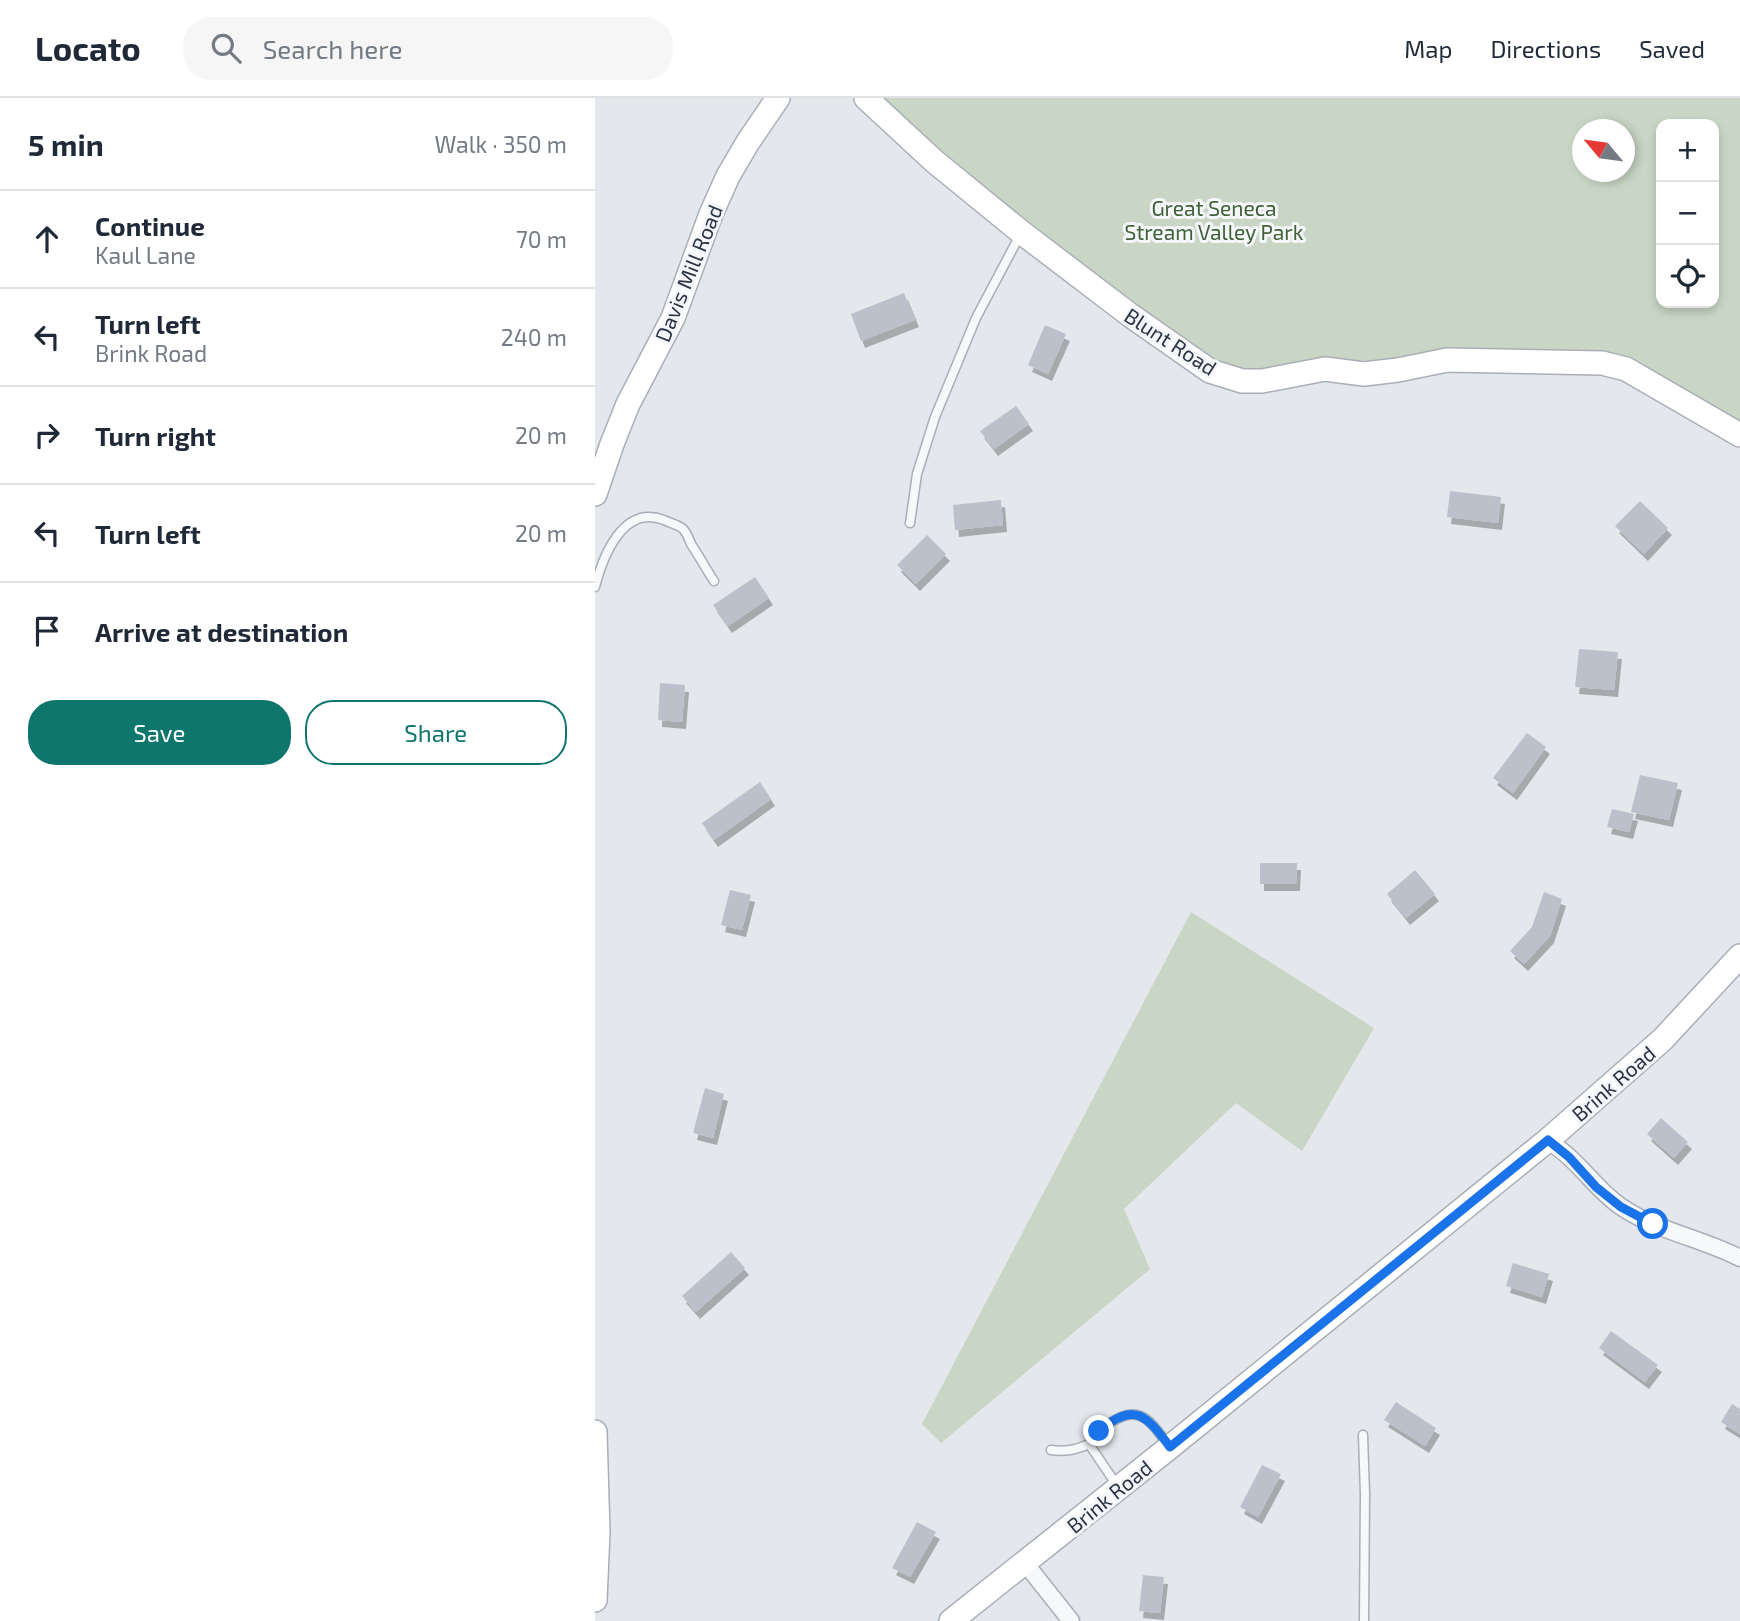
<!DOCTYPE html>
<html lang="en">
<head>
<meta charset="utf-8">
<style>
  body { margin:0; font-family:"Exo 2",sans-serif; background:#f6f6f7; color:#1f2937 }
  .controls { position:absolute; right:21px; top:21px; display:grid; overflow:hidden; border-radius:14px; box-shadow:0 4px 10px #0003 }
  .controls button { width:63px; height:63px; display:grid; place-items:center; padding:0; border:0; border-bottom:2px solid #e0e1e3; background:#fff; color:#1f2937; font:35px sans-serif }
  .compass { position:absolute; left:977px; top:21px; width:63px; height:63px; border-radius:50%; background:#fff; box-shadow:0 4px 10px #0003; rotate:299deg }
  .stop { position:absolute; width:21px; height:21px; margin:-16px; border:5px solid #1a73e8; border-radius:50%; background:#fff }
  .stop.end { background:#1a73e8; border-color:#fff; box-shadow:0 2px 7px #0008 }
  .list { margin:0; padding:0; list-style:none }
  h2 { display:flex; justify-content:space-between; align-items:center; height:91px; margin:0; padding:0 28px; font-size:30px }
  h2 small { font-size:23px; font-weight:400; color:#747a83 }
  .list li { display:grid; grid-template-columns:46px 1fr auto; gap:21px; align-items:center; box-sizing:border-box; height:98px; padding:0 28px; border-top:2px solid #e0e1e3 }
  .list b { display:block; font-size:26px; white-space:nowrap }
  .list p { margin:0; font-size:23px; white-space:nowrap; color:#747a83 }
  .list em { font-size:23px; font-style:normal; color:#747a83 }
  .actions { display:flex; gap:14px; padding:21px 28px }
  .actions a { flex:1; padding:16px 0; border:2px solid #0f766e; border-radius:28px; text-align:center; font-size:24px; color:#0f766e }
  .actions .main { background:#0f766e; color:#fff }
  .icon { flex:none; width:38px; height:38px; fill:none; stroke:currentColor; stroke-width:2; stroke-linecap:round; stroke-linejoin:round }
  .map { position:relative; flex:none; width:1145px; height:1523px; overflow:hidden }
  header { display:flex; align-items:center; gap:42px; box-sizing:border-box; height:98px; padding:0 35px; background:#fff; border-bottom:2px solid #e0e1e3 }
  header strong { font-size:33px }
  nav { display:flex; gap:38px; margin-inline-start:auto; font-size:24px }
  .search { width:490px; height:63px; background:#f6f6f7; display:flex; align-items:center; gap:18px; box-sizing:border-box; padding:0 24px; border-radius:28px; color:#747a83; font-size:26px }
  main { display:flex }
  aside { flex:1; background:#fff }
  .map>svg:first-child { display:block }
  .green { fill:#c9d6c5; fill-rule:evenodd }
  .building { fill:#bbc0ca; filter:url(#shadow) }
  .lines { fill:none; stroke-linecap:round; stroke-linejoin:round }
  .lane-casing { stroke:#a9aeb7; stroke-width:11 }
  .street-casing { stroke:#a9aeb7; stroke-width:19 }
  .secondary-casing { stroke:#a9aeb7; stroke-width:26 }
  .lane { stroke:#f7f8fa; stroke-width:8 }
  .street { stroke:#f7f8fa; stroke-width:16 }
  .secondary { stroke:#fff; stroke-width:23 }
  .route { stroke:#1a73e8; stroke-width:9 }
  .labels { text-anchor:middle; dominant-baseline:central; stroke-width:6; stroke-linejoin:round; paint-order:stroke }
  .park-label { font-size:21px; fill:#3f6138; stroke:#f4f6f9 }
  .street-label { font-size:21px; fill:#2b3445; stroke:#f4f6f9 }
</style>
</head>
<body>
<header>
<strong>Locato</strong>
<div class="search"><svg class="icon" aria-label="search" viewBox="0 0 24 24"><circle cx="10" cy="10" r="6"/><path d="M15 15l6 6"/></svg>Search here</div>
<nav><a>Map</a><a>Directions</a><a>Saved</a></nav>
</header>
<main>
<aside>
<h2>5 min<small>Walk · 350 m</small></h2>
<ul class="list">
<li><svg class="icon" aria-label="ahead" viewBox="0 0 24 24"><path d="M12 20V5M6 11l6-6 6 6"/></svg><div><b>Continue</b><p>Kaul Lane</p></div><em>70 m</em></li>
<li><svg class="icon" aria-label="left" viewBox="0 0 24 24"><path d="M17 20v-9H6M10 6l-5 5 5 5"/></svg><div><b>Turn left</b><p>Brink Road</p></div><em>240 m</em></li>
<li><svg class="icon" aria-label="right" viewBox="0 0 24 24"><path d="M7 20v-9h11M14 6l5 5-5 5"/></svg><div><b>Turn right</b></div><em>20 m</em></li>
<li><svg class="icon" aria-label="left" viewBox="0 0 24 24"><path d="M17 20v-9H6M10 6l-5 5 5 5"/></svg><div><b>Turn left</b></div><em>20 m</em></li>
<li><svg class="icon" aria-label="arrive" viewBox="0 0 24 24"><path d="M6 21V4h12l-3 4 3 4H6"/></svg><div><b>Arrive at destination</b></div></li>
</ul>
<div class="actions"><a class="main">Save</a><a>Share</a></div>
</aside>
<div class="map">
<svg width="1145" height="1523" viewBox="0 0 1145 1523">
  <defs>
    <filter id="shadow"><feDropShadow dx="4" dy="7" stdDeviation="0" flood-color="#0004"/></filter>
  </defs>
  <rect width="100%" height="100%" fill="#e4e7ec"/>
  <path class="green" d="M277,0H1145V329L1028,262L935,251L761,263L655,274L617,265L494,181ZM1066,26H1119V205H1066ZM988,32H1030V74H988Z
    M596,814L779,930L707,1053L641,1005L529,1111L555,1171L346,1345L327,1326Z"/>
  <path class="building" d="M309,195L320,222L266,243L256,216Z
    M450,227L471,236L453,276L433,267Z
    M421,308L434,326L399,351L385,333Z
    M855,393L906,399L903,425L852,419Z
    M406,402L408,427L360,432L358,407Z
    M1045,403L1073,430L1049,456L1020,428Z
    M332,437L351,456L321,486L302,467Z
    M160,479L174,500L133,528L118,507Z
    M984,551L1023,554L1019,592L980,589Z
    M65,585L90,587L87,624L63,622Z
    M932,635L951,649L918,695L898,680Z
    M1045,677L1083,685L1074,722L1036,714Z
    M165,684L176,701L119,742L107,725Z
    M1017,711L1039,716L1034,734L1012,729Z
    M665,765H702L701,786H665Z
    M820,772L840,796L811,820L792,796Z
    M135,792L156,797L147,832L126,827Z
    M949,794L967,801L955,838L929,866L915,853L937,829Z
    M110,990L129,996L118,1040L98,1035Z
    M1066,1020L1093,1044L1079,1060L1052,1036Z
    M136,1154L150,1170L101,1214L87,1198Z
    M918,1165L954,1176L947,1199L911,1188Z
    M1016,1233L1063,1267L1050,1284L1004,1250Z
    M801,1304L841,1330L830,1348L789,1322Z
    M1137,1306L1145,1311V1336L1126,1324Z
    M667,1367L686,1376L663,1419L645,1409Z
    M322,1424L341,1434L315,1479L297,1470Z
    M548,1477L569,1479L565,1515L544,1513Z"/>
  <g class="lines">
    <g class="lane-casing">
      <path id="lane" d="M315,425L322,376L340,319L381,220L425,137
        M0,489C8,458 28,406 69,422C75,425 84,427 88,431C92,435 94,441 96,446C104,458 111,471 119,483
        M768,1337L770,1396L769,1523
        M456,1352C471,1354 480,1352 494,1346
        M523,1389L494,1346C503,1335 510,1326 524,1320C548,1308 560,1329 573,1347"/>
    </g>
    <g class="street-casing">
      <path id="street" d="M953,1042C960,1048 968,1053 974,1059C993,1076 1004,1093 1025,1108C1061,1133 1106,1140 1145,1160
        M430,1465L476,1523"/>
    </g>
    <g class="secondary-casing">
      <path id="secondary" d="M271,0L339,63L426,134L535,217L615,273L647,283H667L730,271L769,276L803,272L852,262L1007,265L1031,271L1145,337
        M0,396L17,346L33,306L78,220L116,116L133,78L153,44L183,0
        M0,1334L3,1434L0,1502
        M356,1523L575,1349L953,1042L1068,941L1145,858"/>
    </g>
    <use href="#lane" class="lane"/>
    <use href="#street" class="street"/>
    <use href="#secondary" class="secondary"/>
  </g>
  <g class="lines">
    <path class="route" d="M504,1333C540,1303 551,1317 575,1349L953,1042L974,1059L1001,1089L1026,1109L1058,1126"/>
  </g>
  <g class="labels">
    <g class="park-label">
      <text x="619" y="109">Great Seneca<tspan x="619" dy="24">Stream Valley Park</tspan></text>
    </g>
    <g class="street-label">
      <text transform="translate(93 175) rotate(-68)">Davis Mill Road</text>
      <text transform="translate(576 243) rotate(33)">Blunt Road</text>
      <text transform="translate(1018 985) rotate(-41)">Brink Road</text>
      <text transform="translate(514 1398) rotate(-39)">Brink Road</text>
    </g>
  </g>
</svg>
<div class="controls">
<button>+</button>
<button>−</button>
<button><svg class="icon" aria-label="locate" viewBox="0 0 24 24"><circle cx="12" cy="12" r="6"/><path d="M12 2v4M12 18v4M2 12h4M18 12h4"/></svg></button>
</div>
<svg class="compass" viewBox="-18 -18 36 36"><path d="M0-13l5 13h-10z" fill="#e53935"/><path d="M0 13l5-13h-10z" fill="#747a83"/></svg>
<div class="stop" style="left:1058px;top:1126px"></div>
<div class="stop end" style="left:504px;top:1333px"></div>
</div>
</main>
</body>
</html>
